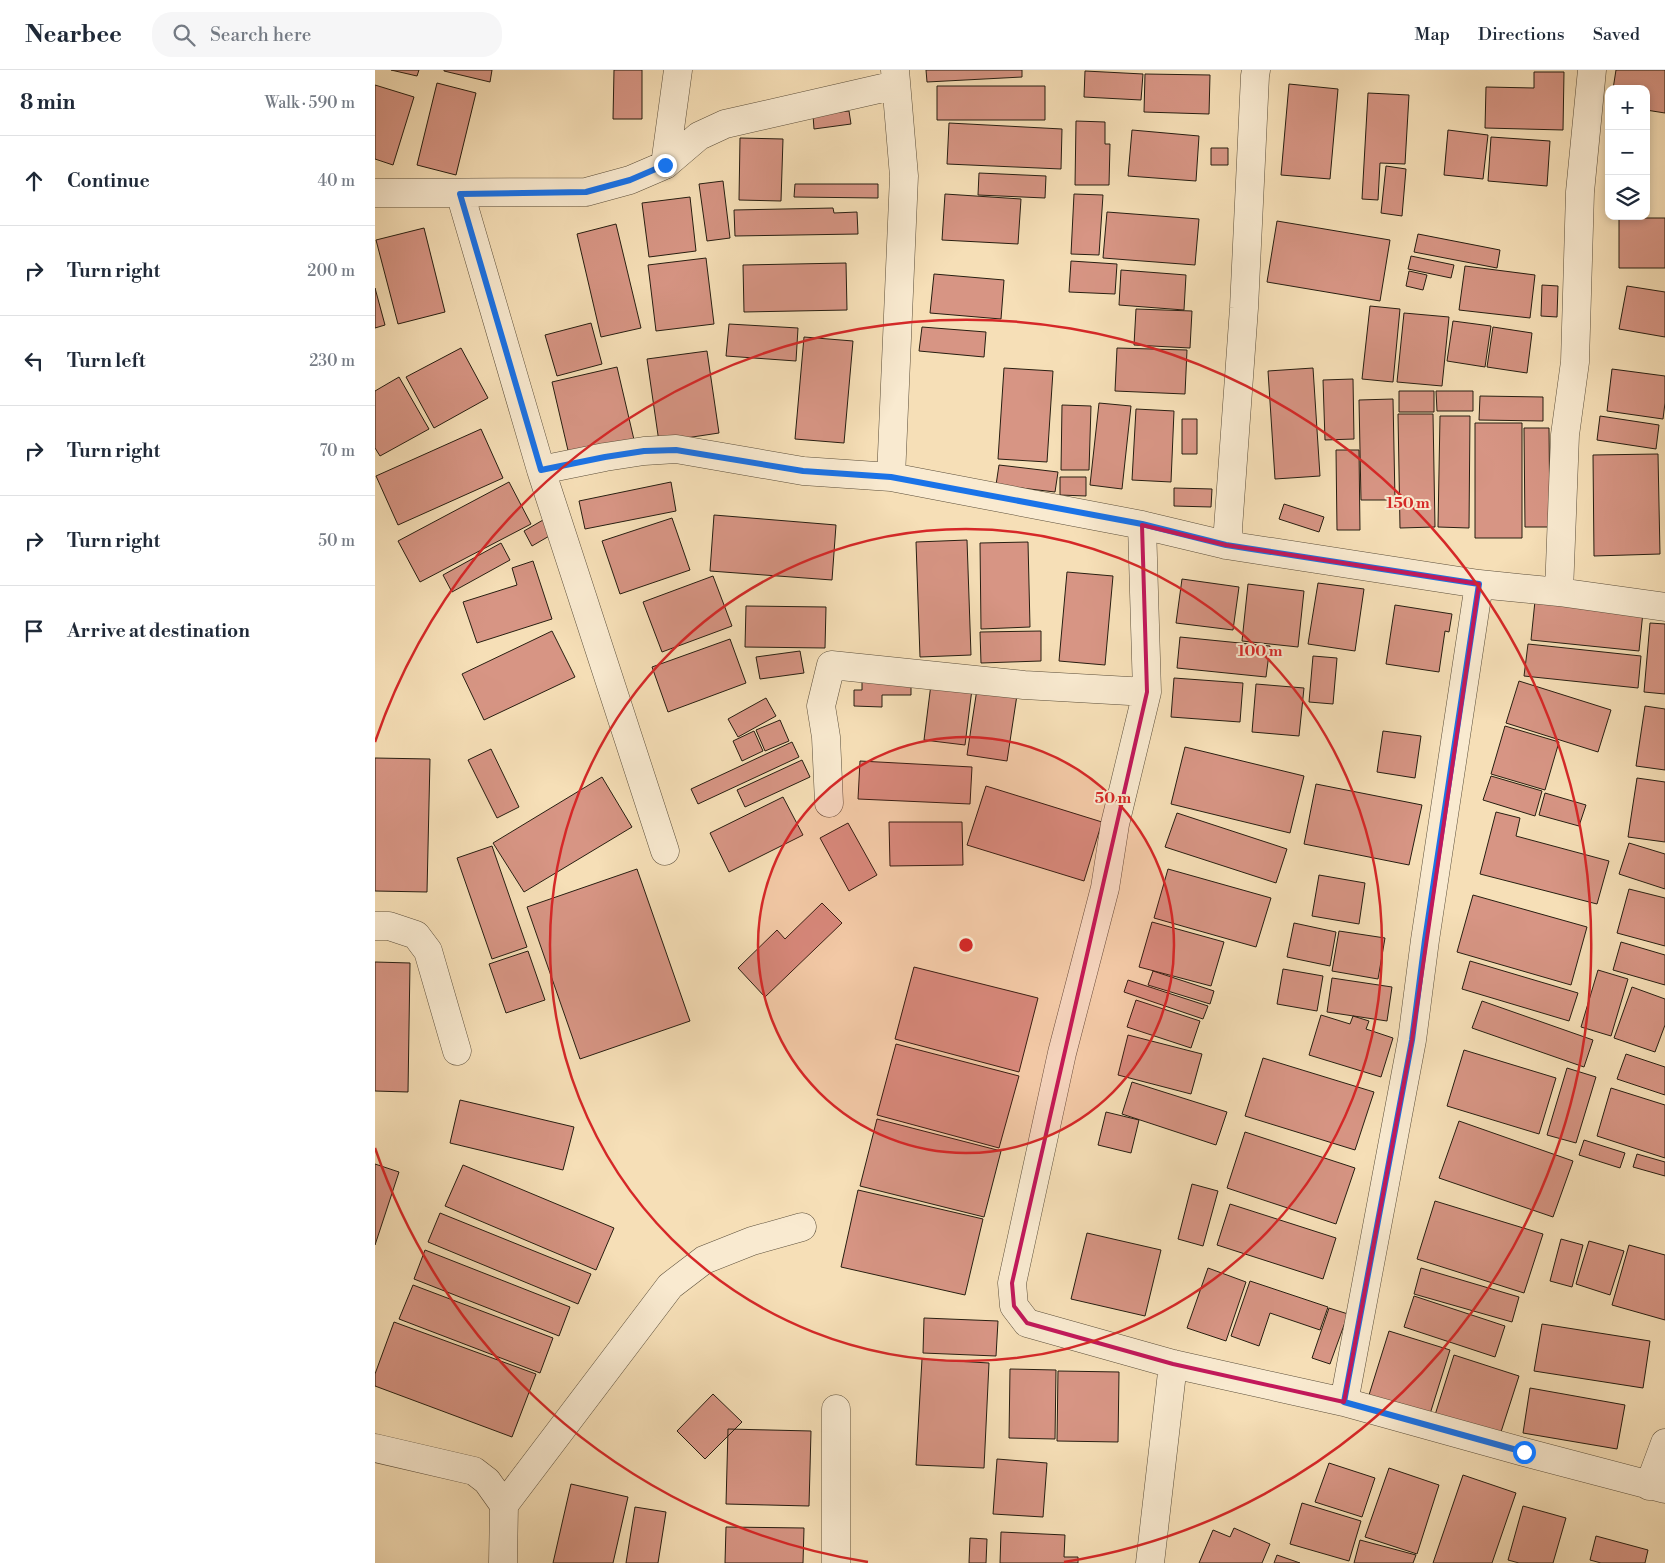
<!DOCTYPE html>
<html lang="en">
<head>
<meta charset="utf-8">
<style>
  body { margin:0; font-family:"Libre Bodoni",serif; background:#f6f6f7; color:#1f2937 }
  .controls { position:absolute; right:15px; top:15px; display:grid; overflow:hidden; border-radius:10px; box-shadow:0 2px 8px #0003 }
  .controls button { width:45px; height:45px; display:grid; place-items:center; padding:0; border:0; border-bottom:1px solid #e0e1e3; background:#fff; color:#1f2937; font:25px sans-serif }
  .stop { position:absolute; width:15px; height:15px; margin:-11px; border:4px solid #1a73e8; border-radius:50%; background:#fff }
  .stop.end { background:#1a73e8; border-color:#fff; box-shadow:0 1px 5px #0008 }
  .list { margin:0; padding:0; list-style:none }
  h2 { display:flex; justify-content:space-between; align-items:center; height:65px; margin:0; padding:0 20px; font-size:21px }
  h2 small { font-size:16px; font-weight:400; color:#747a83 }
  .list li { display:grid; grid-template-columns:32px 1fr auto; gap:15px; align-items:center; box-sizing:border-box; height:90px; padding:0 20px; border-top:1px solid #e0e1e3 }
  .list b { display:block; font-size:19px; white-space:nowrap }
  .list em { font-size:16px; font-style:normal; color:#747a83 }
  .icon { flex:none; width:28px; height:28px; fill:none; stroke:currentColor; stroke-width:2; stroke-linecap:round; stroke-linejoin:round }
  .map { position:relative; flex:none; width:1290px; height:1493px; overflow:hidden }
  header { display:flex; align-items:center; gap:30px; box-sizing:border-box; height:70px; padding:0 25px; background:#fff; border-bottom:1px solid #e0e1e3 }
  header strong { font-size:24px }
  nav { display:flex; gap:28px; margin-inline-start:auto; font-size:18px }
  .search { width:350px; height:45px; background:#f6f6f7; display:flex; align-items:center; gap:12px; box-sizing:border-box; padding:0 18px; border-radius:20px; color:#747a83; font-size:19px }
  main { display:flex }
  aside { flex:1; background:#fff }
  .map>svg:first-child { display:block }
  .building { fill:#d79584; stroke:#271e11 }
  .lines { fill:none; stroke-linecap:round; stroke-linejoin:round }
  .minor-casing { stroke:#5b4e3a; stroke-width:29 }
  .minor { stroke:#f9ead0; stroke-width:28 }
  .route { stroke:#1a73e8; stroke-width:6 }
  .marked { fill:none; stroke:#c2185b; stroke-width:4; stroke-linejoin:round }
  .ring { fill:none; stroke:#d62828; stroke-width:2.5 }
  .centre { fill:#d62828; stroke:#f9ead0; stroke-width:2.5 }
  .ring-label { font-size:15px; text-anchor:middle; font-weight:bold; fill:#d62828; stroke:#f9ead0; stroke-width:4; stroke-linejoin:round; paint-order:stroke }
</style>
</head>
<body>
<header>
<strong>Nearbee</strong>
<div class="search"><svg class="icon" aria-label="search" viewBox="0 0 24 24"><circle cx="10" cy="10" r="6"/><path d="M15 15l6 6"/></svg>Search here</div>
<nav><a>Map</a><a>Directions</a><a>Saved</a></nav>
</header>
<main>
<aside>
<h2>8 min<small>Walk · 590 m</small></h2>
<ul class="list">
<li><svg class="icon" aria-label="ahead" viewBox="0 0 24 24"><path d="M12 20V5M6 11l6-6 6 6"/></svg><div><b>Continue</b></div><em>40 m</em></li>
<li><svg class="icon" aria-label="right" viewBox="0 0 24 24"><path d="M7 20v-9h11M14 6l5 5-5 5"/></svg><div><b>Turn right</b></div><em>200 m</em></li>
<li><svg class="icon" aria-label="left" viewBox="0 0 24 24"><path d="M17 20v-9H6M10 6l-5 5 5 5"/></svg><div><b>Turn left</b></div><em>230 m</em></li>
<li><svg class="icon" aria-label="right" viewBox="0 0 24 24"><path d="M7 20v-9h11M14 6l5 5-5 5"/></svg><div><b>Turn right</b></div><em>70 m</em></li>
<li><svg class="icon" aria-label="right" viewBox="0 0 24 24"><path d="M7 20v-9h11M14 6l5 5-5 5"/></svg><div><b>Turn right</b></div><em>50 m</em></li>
<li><svg class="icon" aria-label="arrive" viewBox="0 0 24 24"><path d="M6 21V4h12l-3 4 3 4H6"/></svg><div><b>Arrive at destination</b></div></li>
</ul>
</aside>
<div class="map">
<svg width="1290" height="1493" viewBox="0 0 1290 1493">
  <rect width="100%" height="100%" fill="#f6dfb7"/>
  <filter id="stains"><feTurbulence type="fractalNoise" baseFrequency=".004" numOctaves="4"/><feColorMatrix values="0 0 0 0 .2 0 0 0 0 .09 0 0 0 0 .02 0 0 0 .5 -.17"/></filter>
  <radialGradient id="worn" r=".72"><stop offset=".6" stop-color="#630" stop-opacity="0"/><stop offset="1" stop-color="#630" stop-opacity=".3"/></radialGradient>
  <path class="building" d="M16,0H44L42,6Z
    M69,0H117L115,12L69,1Z
    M239,0H267V49H238Z
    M551,0H647V7L552,12Z
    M1241,0H1290V43L1271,40V19H1238Z
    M710,1L768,4L766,30L709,27Z
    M1159,2H1189L1188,60L1110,58L1111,17L1159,18Z
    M770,4L835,5L834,44L769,42Z
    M62,13L101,23L81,105L42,95Z
    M914,14L963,19L955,109L906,105Z
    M0,15L39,27L18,95L0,89Z
    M562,16H670V50H562Z
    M993,23L1034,25L1030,94L1005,93L1003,130L987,129Z
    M474,41L476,54L439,59L438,45Z
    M701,51L730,52V74H735L734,115H700Z
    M574,53L687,59L686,99L572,94Z
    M757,60L824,66L821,111L753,106Z
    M1073,60L1113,65L1108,109L1069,105Z
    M1116,67L1175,71L1172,116L1113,111Z
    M365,68L408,69L406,131L364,130Z
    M836,78H853V95H836Z
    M1011,96L1031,99L1027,146L1006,143Z
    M604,103L671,106L670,128L603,125Z
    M348,111L355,168L332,171L324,114Z
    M420,114H503V128L419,127Z
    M570,124L646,129L643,174L567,170Z
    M699,124L728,125L724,185L696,184Z
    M315,127L321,181L274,187L267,133Z
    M458,138L459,143L482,142L483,164L360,166L359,140Z
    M732,142L824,149L820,195L728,188Z
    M1244,148H1290V198H1244Z
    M902,151L1015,170L1005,231L892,212Z
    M241,154L266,258L226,267L202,164Z
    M49,158L70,242L23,254L1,170Z
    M1043,164L1125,180L1122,198L1039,182Z
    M1036,186L1079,195L1076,208L1033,199Z
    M331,188L339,254L281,261L273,195Z
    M696,191L742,194L740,224L694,222Z
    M471,193L472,240L369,242L368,195Z
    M1090,196L1160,205L1155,248L1084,240Z
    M746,200L811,205L809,240L744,235Z
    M1034,201L1052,205L1048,220L1031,216Z
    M559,204L629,210L626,249L555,243Z
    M1167,215L1183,216L1182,247L1166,246Z
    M1252,216L1290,222V267L1244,259Z
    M0,218L10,255L0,258Z
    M995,236L1025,239L1018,312L987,309Z
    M761,239L817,241L815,278L759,275Z
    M1029,243L1074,247L1067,316L1022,312Z
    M1078,251L1116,256L1110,297L1072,291Z
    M216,253L227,294L182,306L170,265Z
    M354,254L423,258L421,291L351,286Z
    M547,257L611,262L609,287L544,281Z
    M1118,257L1157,263L1152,303L1112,297Z
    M429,267L478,271L469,373L420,369Z
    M86,278L113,328L59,358L31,307Z
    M742,278L812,280L810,324L740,321Z
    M332,281L344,363L284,372L272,289Z
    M242,297L260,374L195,389L177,312Z
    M629,298L678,301L672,392L623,389Z
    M938,298L945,406L900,409L893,301Z
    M1237,299L1290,306V333L1288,349L1232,341Z
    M24,307L54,359L5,386L0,378V321Z
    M978,309L979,369L950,370L948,310Z
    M1024,321H1059V342H1024Z
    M1061,321H1098V341H1062Z
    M1105,326L1168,327V351L1104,350Z
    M1018,329L1020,430H986L984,330Z
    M724,333L756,336L747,419L715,415Z
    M687,335L716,336L714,400H686Z
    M761,339L799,341L796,412L757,410Z
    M1023,344H1058L1060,457L1025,458Z
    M1065,346H1095L1094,458L1063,457Z
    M1225,346L1284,355L1281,379L1222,370Z
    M807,349H822V384H807Z
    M1100,353H1147V468H1100Z
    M1149,358H1174L1175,457H1150Z
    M106,359L128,408L23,455L1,406Z
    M961,380H984L985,460H962Z
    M1283,384L1285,484L1219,486L1218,385Z
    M624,395L683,402L680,422L621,415Z
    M685,407H711V426L685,425Z
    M134,412L156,454L45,512L23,471Z
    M296,412L301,441L210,459L204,431Z
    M799,418L837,419L836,437L799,436Z
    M909,434L949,447L944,462L904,449Z
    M339,445L461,455L457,510L335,501Z
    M297,448L315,500L245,524L227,471Z
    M168,450L176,465L157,476L149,461Z
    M592,470L596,585L545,587L541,472Z
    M653,472L655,557L606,559L605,473Z
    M126,473L135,490L77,522L68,505Z
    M158,491L177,549L102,573L88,532L142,515L137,498Z
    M692,502L738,506L730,595L684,591Z
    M338,506L357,556L287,582L268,532Z
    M807,509L864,517L858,560L801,553Z
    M943,513L989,519L980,581L933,574Z
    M873,514L929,521L923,577L867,571Z
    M1160,531L1268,542L1264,581L1156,570Z
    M1020,535L1077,544L1074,562L1070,561L1064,602L1011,594Z
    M371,536L451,537L450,578L370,577Z
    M1275,553L1290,554V624L1269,622Z
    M177,561L200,607L109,650L87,604Z
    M666,561V591L606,593L605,562Z
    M805,567L895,576L891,607L802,598Z
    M355,569L371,613L293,642L277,597Z
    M1153,574L1266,586L1263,618L1149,606Z
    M425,581L429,603L385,609L381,587Z
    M938,586L962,588L958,634L934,632Z
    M487,606H536V625H507V637L479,636V620H487Z
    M799,608L868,613L865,652L796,647Z
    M1144,611L1236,640L1223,682L1131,653Z
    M556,614L597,619L590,675L549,670Z
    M881,614L929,618L924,666L877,662Z
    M602,619L642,625L632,691L592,685Z
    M391,628L401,646L363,667L353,649Z
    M1270,636L1290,639V700L1261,696Z
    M405,650L414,671L390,681L381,660Z
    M1130,656L1184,672L1170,720L1116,704Z
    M379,661L388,681L367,691L358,671Z
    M1008,661L1046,666L1040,708L1002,702Z
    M417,672L424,687L323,734L316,719Z
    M810,677L929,706L915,763L796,734Z
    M116,679L144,737L122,748L93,690Z
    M0,688L55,689L52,822L0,821Z
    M427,690L435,707L370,737L362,720Z
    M485,691L597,697L595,734L483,729Z
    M1116,706L1167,721L1160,746L1108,730Z
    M227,707L257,757L149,822L118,773Z
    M1262,708L1290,712V772L1253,767Z
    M941,714L1047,735L1034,795L929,774Z
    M611,716L727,752L709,811L592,775Z
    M1170,723L1211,735L1204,756L1164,745Z
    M408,727L428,765L354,802L335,763Z
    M1121,742L1145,748L1141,766L1234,791L1222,834L1105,804Z
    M802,743L912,779L901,813L790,777Z
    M514,752H587L588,795L515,796Z
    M473,753L502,805L474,821L445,768Z
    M1254,773L1290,784V819L1244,804Z
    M117,776L152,877L117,889L82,788Z
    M262,799L315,951L205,989L152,837Z
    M793,799L896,828L881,877L779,848Z
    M944,805L990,813L984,854L937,846Z
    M1254,819L1290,828V876L1242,863Z
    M1098,825L1212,857L1196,915L1082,882Z
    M447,833L467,853L390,927L363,898L402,860L410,869Z
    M777,852L849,872L836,916L764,897Z
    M919,853L961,862L955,896L912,887Z
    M964,861L1010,868L1003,909L957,901Z
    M1246,872L1290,885V915L1238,900Z
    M153,881L170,930L131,943L114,894Z
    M1095,891L1203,923L1194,951L1087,919Z
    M0,892L35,893L33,1022L0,1021Z
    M539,897L663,928L644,1002L520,969Z
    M908,899L948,906L942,941L902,934Z
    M1223,900L1253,909L1236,966L1206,957Z
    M778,901L839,921L835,934L773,915Z
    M957,908L1017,917L1012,951L952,942Z
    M753,910L833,936L828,949L749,922Z
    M1257,917L1290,929V955L1280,982L1239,968Z
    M761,930L825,951L816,978L752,957Z
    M1107,931L1218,970L1209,997L1097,958Z
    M946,945L975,954L978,946L994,951L991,959L1018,968L1006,1007L934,985Z
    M753,965L827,984L816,1024L743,1005Z
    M521,974L644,1006L624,1078L502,1045Z
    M1089,980L1181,1008L1164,1064L1072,1036Z
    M1251,984L1290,997V1025L1242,1009Z
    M888,988L999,1022L980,1080L870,1046Z
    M1192,998L1221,1007L1201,1073L1172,1065Z
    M757,1012L852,1042L841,1075L747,1044Z
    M1236,1018L1290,1035V1088L1222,1066Z
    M85,1030L199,1057L188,1100L75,1073Z
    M731,1042L764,1050L756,1083L723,1075Z
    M502,1049L626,1081L609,1147L485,1116Z
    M1084,1051L1198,1091L1178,1147L1064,1108Z
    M870,1062L980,1098L961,1154L852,1118Z
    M1209,1070L1250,1083L1245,1098L1204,1085Z
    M1262,1084L1290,1092V1106L1258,1097Z
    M0,1094L24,1102L0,1175Z
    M88,1095L239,1158L221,1200L70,1136Z
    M817,1114L843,1121L828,1176L803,1169Z
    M483,1120L608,1149L590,1225L466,1197Z
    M1060,1131L1168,1164L1149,1223L1042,1189Z
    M855,1134L961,1168L948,1209L842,1175Z
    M65,1143L216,1204L203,1234L53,1172Z
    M712,1163L786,1180L770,1246L696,1229Z
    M1186,1169L1208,1175L1197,1217L1175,1211Z
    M1214,1171L1249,1181L1235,1225L1201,1214Z
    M1254,1175L1290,1185V1250L1237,1235Z
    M50,1180L195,1237L184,1266L39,1209Z
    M833,1198L871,1212L851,1271L812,1258Z
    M1046,1198L1144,1227L1137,1252L1039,1224Z
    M875,1211L953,1237L945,1260L895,1243L884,1276L856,1266Z
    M38,1215L178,1268L165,1303L24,1249Z
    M1039,1226L1130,1256L1120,1287L1029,1257Z
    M954,1238L973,1244L955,1294L937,1288Z
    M549,1248L623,1251L621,1286L548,1283Z
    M19,1252L161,1304L137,1367L0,1316V1304Z
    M1167,1254L1275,1271L1268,1318L1159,1301Z
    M1014,1261L1075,1280L1055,1344L994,1325Z
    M1079,1285L1144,1306L1125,1365L1060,1345Z
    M547,1289L614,1293L609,1398L541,1395Z
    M635,1299L681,1300L680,1369L634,1368Z
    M683,1301L744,1302L743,1372L682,1371Z
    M1155,1318L1250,1335L1242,1379L1148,1363Z
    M338,1324L367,1352L330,1389L302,1361Z
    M353,1359L436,1361L434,1436L351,1434Z
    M622,1389L672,1393L668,1447L618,1444Z
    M954,1393L1000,1408L987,1447L940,1432Z
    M1014,1398L1064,1415L1042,1484L990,1467Z
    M1088,1405L1141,1423L1117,1493H1058Z
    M196,1414L253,1427L238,1493H178Z
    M927,1433L986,1451L974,1491L915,1474Z
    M1148,1436L1191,1448L1178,1493H1144L1133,1490Z
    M260,1437L291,1442L283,1493H251Z
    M351,1457L429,1458L428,1493H350Z
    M859,1458L895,1474L887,1493H824L838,1460L855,1467Z
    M626,1462L690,1465L689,1487H703V1493H625Z
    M1221,1466L1273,1480L1270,1493H1226L1215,1490Z
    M595,1468L612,1469L611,1493H594Z
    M985,1470L1041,1485L1038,1493H979Z
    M902,1485L925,1493H899Z"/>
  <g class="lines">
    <g class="minor-casing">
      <path id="minor" d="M290,95L303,0
        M0,123L211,122L255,110L290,95L324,66L350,54L521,15
        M85,123L166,400L290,781
        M166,400L230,387L269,381L301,379L428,401L516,407L767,455L851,475L1104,514L1184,522L1290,537
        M516,407L529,106L520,0
        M767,455L772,622L740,754L730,818L687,983L637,1213L639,1236L652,1253L798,1294L969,1332L1149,1382L1290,1419
        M851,475L854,469L853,459L869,238L880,6L881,0
        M1184,522L1190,365L1200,292L1205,122L1217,0
        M454,733L451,667L446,636L456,595L649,615L772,622
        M0,856H14L41,865L53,881L82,981
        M969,1332L1037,970L1050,870L1104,514
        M0,1378L99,1401L112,1411L129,1435L128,1493
        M1274,1416L1290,1373
        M129,1435L295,1216L329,1190L377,1171L427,1157
        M461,1493V1339
        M775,1493L798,1294"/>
    </g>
    <use href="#minor" class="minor"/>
  </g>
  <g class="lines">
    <path class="route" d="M290,95L255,110L211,122L85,124L166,400L230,387L269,381L301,380L428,401L516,407L767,454L851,475L1104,514L1050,870L1037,970L969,1332L1149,1382"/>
  </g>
  <path class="marked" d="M767,455L851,475L1104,514L1037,970L969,1332L798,1294L652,1253L639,1236L637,1213L772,622Z"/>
  <circle cx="591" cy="875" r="208" fill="#d62828" fill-opacity=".12"/>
  <g class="ring">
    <circle cx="591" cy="875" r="208"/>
    <circle cx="591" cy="875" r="416"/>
    <path d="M493 1492A625 625 0 0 1 0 1078M0 672A625 625 0 1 1 689 1492"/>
  </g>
  <circle cx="591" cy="875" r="8" class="centre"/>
  <g class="ring-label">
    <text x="1033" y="438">150 m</text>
    <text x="885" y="586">100 m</text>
    <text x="738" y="733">50 m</text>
  </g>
  <rect width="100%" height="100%" filter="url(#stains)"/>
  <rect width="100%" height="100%" fill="url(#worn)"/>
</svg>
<div class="controls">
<button>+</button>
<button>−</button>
<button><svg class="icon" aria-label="layers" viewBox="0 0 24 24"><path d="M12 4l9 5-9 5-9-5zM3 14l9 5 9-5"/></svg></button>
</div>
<div class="stop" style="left:1149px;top:1382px"></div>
<div class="stop end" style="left:290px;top:95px"></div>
</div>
</main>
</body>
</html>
